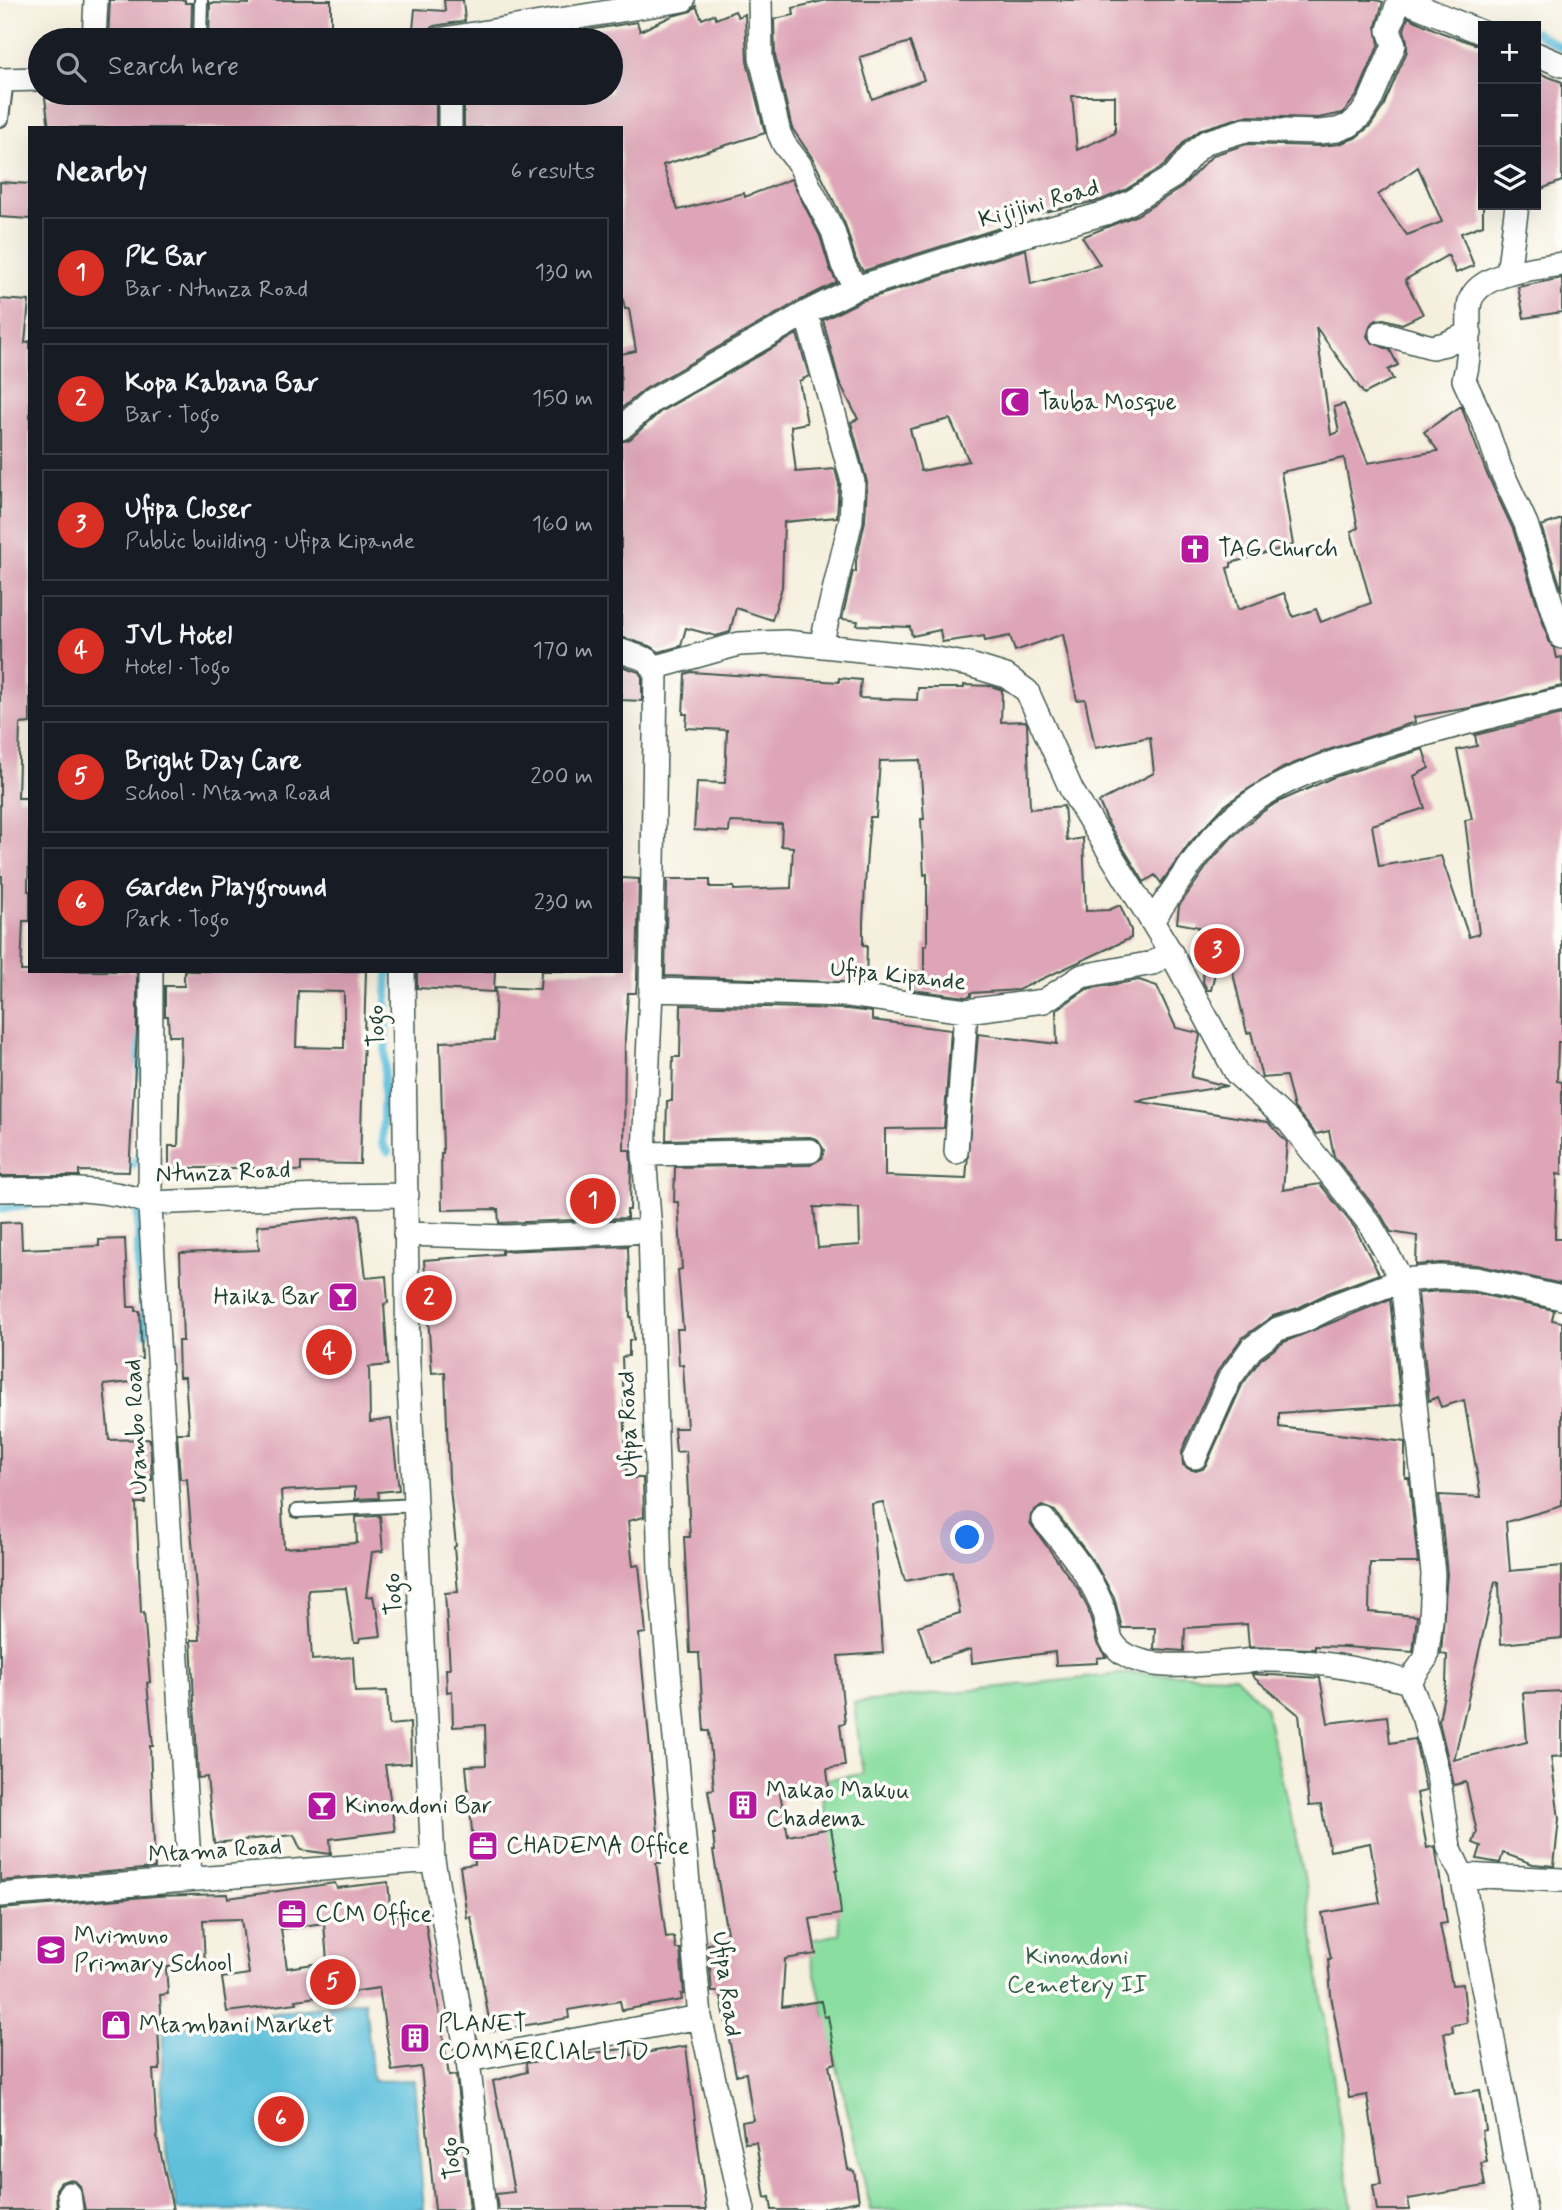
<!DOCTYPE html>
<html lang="en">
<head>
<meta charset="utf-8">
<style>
  body { margin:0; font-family:Mynerve,sans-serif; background:#242831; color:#f1f3f6 }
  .controls { position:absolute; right:21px; top:21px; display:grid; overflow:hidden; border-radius:0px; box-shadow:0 7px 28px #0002 }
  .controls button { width:63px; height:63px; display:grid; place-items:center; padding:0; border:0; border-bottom:2px solid #363941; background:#171b24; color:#f1f3f6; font:35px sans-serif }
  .you { position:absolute; left:968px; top:1538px; width:24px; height:24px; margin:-18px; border:5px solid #fff; border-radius:50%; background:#1a73e8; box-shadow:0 0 0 10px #1a73e833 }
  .badge { display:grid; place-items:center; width:46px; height:46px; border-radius:50%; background:#d93025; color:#fff; font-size:23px; font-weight:700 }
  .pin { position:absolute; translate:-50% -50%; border:4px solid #fff; box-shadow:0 2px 7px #0006 }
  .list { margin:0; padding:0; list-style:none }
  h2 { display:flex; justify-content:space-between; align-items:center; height:91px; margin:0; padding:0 28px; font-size:30px }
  h2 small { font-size:23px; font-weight:400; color:#9ea1a6 }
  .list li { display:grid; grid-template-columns:46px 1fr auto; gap:21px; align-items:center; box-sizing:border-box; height:112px; margin:0 14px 14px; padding:0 14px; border:2px solid #363941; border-radius:0px }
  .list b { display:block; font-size:26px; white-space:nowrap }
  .list p { margin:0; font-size:23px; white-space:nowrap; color:#9ea1a6 }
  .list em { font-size:23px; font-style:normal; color:#9ea1a6 }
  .icon { flex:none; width:38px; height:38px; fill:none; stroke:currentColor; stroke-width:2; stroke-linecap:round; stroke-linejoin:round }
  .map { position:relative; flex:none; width:1562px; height:2210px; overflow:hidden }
  .search { position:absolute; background:#171b24; box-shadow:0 7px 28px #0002; left:28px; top:28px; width:595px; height:77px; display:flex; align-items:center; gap:18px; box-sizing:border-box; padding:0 24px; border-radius:38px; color:#9ea1a6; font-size:26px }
  .panel { position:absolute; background:#171b24; box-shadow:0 7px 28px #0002; left:28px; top:126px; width:595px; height:847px; border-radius:0px }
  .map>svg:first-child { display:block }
  .green { fill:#89dea0; stroke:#548e6a; stroke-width:2 }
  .water { fill:#5ec0dc; stroke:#3e7e88; stroke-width:2 }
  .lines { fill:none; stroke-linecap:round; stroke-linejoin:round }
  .stream { stroke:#5ec0dc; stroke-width:8 }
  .building { fill:#dea4b7; fill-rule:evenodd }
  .lane-casing { stroke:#3f584d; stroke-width:16 }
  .street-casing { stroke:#3f584d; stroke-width:26 }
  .lane { stroke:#fff; stroke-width:12 }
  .street { stroke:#fff; stroke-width:23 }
  .labels { text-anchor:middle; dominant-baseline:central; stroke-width:7; stroke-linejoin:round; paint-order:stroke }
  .street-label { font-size:24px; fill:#1f3d34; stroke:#fdfcf7 }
  .poi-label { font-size:24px; fill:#1f3d34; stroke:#fdfcf7; text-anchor:start }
  .park-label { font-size:24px; fill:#345d4a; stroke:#fdfcf7 }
</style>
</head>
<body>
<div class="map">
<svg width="1562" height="2210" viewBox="0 0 1562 2210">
  <rect width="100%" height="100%" fill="#fdfcf7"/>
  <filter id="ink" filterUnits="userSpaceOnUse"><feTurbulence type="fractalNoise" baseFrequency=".0143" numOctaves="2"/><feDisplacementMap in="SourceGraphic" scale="14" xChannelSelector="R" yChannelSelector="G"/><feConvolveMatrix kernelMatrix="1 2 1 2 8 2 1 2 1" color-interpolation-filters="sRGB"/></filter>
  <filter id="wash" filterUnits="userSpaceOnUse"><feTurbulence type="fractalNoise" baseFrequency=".00686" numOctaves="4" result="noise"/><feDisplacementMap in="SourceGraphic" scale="28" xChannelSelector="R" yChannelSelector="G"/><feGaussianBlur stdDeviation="1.57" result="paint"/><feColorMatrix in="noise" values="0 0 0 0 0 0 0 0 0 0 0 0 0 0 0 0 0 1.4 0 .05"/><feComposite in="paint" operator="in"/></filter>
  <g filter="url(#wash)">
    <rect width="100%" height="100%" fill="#f5efdd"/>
    <path class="green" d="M1130,1673L1235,1676L1265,1706L1306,1884L1352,2210H871L807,1941L840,1934L821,1780L863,1774L854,1703Z"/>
    <path class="water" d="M365,2001L373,2081L414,2080L424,2210H177L161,2117L163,2028Z"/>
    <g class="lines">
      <path class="stream" d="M1536,32L1562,48
        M140,1014L135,1033L141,1077
        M388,1152L382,1144L388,971
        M133,1165L141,1151L142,1145
        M138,1204V1271L146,1333
        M0,1209L66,1199"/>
    </g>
    <g id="blocks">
      <path class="building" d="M110,0H185V3H192L191,40H108Z
        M249,0H331V40H209L210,3L249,4Z
        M444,0H463L465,21L434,26L428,30L423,40H412L415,9L445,11Z
        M827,0H1376L1383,2L1376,26L1379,44L1358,94L1343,113L1318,118L1245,116L1202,129L1185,141L1165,165L1125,190L1101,200L1021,217L1022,221L863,271L856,260L845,224L813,159L792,128L775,56L774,19L794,15L793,8ZM910,42L924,80L872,99L860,57ZM1072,96H1115V133L1077,150Z
        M696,6L702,19L714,14L716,19L735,11L738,17L745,14L747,61L765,133L663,165L678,210L744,193L745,197L791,179L820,236L830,269L837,282L799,301L645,389L621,409V354L636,351L629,309H625L621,291V128H464V93H503L504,99L528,93H611V40H567V37L588,30L637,22L640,31L672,16L691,11Z
        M1408,17L1440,32L1483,47V225L1461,233L1474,266L1456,273L1448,255L1405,280L1423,314L1402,324L1384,319L1377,320L1371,324L1367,336L1371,342L1390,350L1398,365L1388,370L1393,379L1364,394L1316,327L1331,435L1339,432L1334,407L1344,404L1368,463L1438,451L1424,432L1461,406L1487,474L1513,529L1549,641L1555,649L1557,658L1562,657V686L1469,708L1414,717L1415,722L1325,751L1283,768L1243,792L1223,807L1189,844L1161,883L1155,875L1144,882L1109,825L1099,802L1154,773L1150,737L1095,748L1085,699L1077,700L1063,634L1015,651L1010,636L985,641L984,636L942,642L940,630L912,636L910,627L857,625L858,621L842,619L853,571L856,572V561L865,521L867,482L851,422L858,419L839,381L823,320L861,301L1026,249L1031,284L1100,265L1082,237L1137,215L1181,188L1213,155L1247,144L1320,146L1339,144L1355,138L1371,125L1383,107L1407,51V41L1404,30ZM1418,167L1442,222L1407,235L1378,195ZM950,419L969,461L921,471L910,429ZM1344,458L1358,528L1351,531L1371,603L1321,622L1316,609L1293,617L1284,593L1238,610L1227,568L1231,567V563L1293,545L1281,472Z
        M1536,72L1562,82V181L1536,191Z
        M87,93H436V128H49L45,98Z
        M0,182L30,184V219L0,217Z
        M1562,278V312L1524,318L1518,287Z
        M0,299L29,301L25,343L30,341V723L20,724L18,798H30L28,891H30V921H23L21,971H137V1032L129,1172L79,1171V1176H0L2,876H0Z
        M797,334L809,376L799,381L807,423L791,426V429L796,472L835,469L839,484L837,517L784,522L782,587L772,620L736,608L730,632L716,636L686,628L681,646L659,652L652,647L621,637V442L630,439L660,412Z
        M1562,519V591L1541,526Z
        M621,666L639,672L642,677V701L621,700Z
        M691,672L839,682V678L861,680L859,698L917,700L918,688H964V685L991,686L1000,689L1002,690L1001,722L1025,721L1027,724L1030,809L1064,806L1067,841L1083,838L1086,911L1109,910L1120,905L1131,930V938L1018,990L971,993V996L966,997L913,990V972H924V945H927V874L924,875L921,819H924L920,760L880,761L876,817H870L867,852L863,921V945H867L866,983L665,976L667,879H710V887H734V890L791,888L793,847L781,846L782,824L730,822L729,832L694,830L697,782L725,783L727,730L686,728L687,714H683L685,674Z
        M1562,714V1042H1558L1557,1081L1562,1082V1175L1557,1174L1555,1233V1239H1562V1284L1477,1265L1441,1263L1416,1265L1417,1236L1391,1232L1381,1215L1334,1156L1329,1131L1316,1134L1294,1108L1286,1076L1262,1078L1251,1032L1247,1033L1224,935L1211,990H1207L1203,982L1202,931L1198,930L1199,927L1177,923L1179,906L1210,862L1231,838L1258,815L1276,803L1334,777L1423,749L1429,768L1414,776L1425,808L1372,825L1379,866L1441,856L1469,937L1479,934L1465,820L1472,819L1457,750L1477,746L1475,735Z
        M621,878L639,879L637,981L636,993H628L625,1038L624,1150H630L631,1163L630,1210H627V1218L499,1223L498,1209L442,1210L441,1153H443L440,1042L494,1040L496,987L540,989L541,971H621Z
        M184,971H366L360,1164L301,1163V1171L264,1170V1168H169V1146H178L181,1036H169L168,1016H165V986H184ZM298,991L344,992V1048L296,1047Z
        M417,971H495L494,992L417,988Z
        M1139,980L1157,986L1176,1028L1199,1033L1200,1036L1191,1077L1227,1086L1135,1101L1268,1122L1287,1142L1283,1190L1320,1184L1355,1228L1379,1274L1328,1293L1298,1308L1273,1316L1242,1338L1217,1372L1182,1451L1183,1465L1189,1469L1196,1471L1203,1469L1207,1463L1242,1385L1261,1359L1284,1342L1390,1299L1401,1405L1279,1413V1427L1405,1442V1478H1409L1418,1563H1370L1369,1612L1417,1616L1413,1652L1346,1647L1315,1646V1649L1249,1647L1247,1624L1185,1628L1184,1651L1154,1649L1155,1628H1122L1114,1597L1095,1563L1055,1511L1042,1506L1036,1509L1031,1515L1030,1523L1078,1589L1088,1608L1097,1643L1106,1657L1097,1658V1663L1056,1665L1055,1652L972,1663L971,1649L930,1662L918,1626L960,1613L952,1572L905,1581L883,1502L872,1504L883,1653L838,1656L845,1723L840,1724L845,1766L827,1769L829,1788L780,1793L788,1836L831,1828L838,1869L836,1870L841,1914L810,1919L816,1954L785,1959L782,2007L821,2001L824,2017L828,2016L836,2063L829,2065L848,2169L854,2171L859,2201L823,2208V2210H772L770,2197L765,2198L756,2142L745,2143L742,2122L753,2120L746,2073L736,2075L720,1992H712L708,1944L728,1940L713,1851H715L713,1834H715L708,1790L714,1789L709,1731H704L699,1653H690L684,1537H690L686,1451L676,1452L674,1428H687L683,1365H679L677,1329H683L678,1270L682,1269L678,1202H674L675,1167L810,1165L822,1158L824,1150L817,1139L810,1137L666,1140L667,1101H672L673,1057H680L681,1005L847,1009L872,1012V1020L951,1030L944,1128L885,1129V1176L966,1179L978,1034L1057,1044L1056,1010L1087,989ZM814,1207L859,1208L860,1245L818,1248Z
        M359,1215L366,1278L386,1276L388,1303L384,1304L388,1365L369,1367L370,1422L391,1419L399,1490L378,1492L379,1498L355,1499V1487L281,1491L284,1548L357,1543L356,1517L380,1516L383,1551L372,1552L366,1597L373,1596L375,1607H377L381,1636L360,1638L359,1642H354L346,1588L308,1590L312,1660L353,1657L355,1692L387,1691L389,1725L410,1723L411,1763L385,1765L395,1831L330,1839L331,1854L301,1850L294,1835L214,1843L207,1777L198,1778L191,1640H200L187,1479H180L177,1433H189L185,1377H179L178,1341H183L180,1253L259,1250L257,1226Z
        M21,1222L22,1249L99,1246V1240L125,1239L128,1307H136V1311H140L142,1359H138L140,1381L104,1385L109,1440L150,1439L152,1480H144L145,1503H136L141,1613L144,1612L150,1682L147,1683L153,1746H150L155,1868L0,1881V1223Z
        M628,1246L630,1317H632L634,1340H629V1356L622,1357L627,1478H643L644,1517L628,1521L633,1566L639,1565L646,1633L639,1634L661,1863H656L666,1938L674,1937L676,1949H680L684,1994H681L682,2000L622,2010L620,2001L568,2010L569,2018L491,2031L471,1917L467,1918L460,1866L475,1864L466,1766L486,1765L485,1725L453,1727L452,1691L447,1692L446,1669H450L445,1593L458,1592L454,1547L456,1546L449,1479L445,1372L432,1373L424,1260L502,1254V1251Z
        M1440,1291L1474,1293L1554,1310L1552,1320L1562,1322V1506L1506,1522L1510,1571L1562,1566V1638L1501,1644L1499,1582H1495L1454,1760L1527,1742L1523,1693L1562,1691V1756L1551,1757L1559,1819L1554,1866L1533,1864L1503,1853L1500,1863L1477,1859L1481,1846L1473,1843L1477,1832L1466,1782L1454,1785L1439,1721L1446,1683L1447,1655L1441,1654L1447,1574L1439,1495L1481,1497L1464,1400L1441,1407L1437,1397L1429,1401L1418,1293Z
        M1252,1674L1320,1678L1328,1723L1387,1716L1390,1743L1415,1739L1426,1791L1417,1793L1427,1848L1435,1846L1447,1923L1440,1924L1452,1985L1463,1984L1467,2023L1452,2025L1453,2032L1444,2033L1455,2094L1480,2090L1486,2130L1482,2131L1487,2162L1481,2163L1485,2186L1408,2199L1410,2210H1377L1373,2185L1381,2184L1367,2095L1349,2098L1331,1995L1328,1959H1331L1322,1913L1380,1903L1370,1843L1330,1851L1321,1805L1309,1806L1299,1715L1253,1677Z
        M388,1882L391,1917L424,1912L449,2076L456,2075L470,2210H435L421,2067L392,2071L379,1988L296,2000L297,2003L227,2012L222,1978L249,1974L241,1919L203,1920L205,1966L166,1967L168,1994L160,1995L162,2026H158L160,2070H153L157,2136L173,2210H85L80,2186L75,2181L68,2180L61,2182L56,2189L57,2210H0V1909L156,1896L227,1894L228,1898L335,1883L337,1888ZM324,1923L327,1962L287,1968L281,1929Z
        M686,2046L706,2210H498L496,2194L514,2192L493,2081L527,2072L526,2063L557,2058L630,2048L631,2055Z"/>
    </g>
  </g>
  <g filter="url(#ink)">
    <use href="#blocks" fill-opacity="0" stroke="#3f584d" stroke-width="2"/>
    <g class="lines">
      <g class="lane-casing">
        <path id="lane" d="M200,40L201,0
          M0,120L2,119L7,80
          M297,1511L416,1505"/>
      </g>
      <g class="street-casing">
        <path id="street" d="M760,0L761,58L779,133L784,144L800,165L809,186L833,231L843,265L856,288
          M1403,0L1483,33
          M94,40L96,0
          M437,40L683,0
          M1536,54L1562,65
          M0,80L40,79
          M450,128V93
          M1562,264C1536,268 1470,273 1469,308C1468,333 1471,355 1464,380L1485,425L1500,468L1526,524L1562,637
          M1508,274L1517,205
          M806,313L853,482L851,520L821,645
          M1381,333L1432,347L1445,344L1470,333
          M621,428L652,401L806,313L856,288L1011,239L1106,213L1131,202L1174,176L1194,152L1206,142L1245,130L1319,132L1337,130L1350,125L1361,115L1370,101L1394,45L1389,30L1399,0
          M621,651L648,660L656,673L651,990L644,1154L650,1231L660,1571L700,2017L743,2210
          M653,668L739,644L786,642L926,657L970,665L1006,676L1027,691L1072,791L1170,951L1237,1074L1289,1122L1370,1224L1402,1280L1433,1574L1431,1621L1426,1658L1409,1682
          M1152,921C1177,885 1200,846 1233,817C1277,778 1338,760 1392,744C1448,727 1504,712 1562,700
          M151,971L150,1207L190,1879
          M403,971L408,1363L433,1860L468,2060L484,2210
          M651,990L848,995L966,1011L1044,1001L1082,976L1153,963L1170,951
          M956,1152L966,1011
          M644,1154L810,1151
          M0,1190C49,1189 104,1186 150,1203L322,1196L407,1195
          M405,1234L507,1237L650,1231
          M1195,1457L1230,1378L1251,1349L1278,1329L1303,1321L1333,1306L1402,1280L1440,1277L1476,1279L1562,1298
          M1044,1520C1063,1543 1090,1575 1101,1603C1107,1618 1105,1635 1117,1648C1148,1679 1227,1659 1267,1660C1316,1660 1363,1669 1409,1682L1424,1719L1438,1775L1449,1848L1462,1875L1525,2210
          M1462,1875L1562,1880
          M0,1895L433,1860
          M468,2060L700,2017
          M69,2194L71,2210"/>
      </g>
      <use href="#lane" class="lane"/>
      <use href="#street" class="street"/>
    </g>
  </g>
  <defs>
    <g id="mosque-square" transform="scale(1.575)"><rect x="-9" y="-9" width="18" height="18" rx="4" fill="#b5179e" stroke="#fdfcf7"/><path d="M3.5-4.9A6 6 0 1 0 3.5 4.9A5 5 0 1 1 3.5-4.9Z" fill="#fff"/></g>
    <g id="church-square" transform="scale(1.575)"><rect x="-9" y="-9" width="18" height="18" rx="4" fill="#b5179e" stroke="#fdfcf7"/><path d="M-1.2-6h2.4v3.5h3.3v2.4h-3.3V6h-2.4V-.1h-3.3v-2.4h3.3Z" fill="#fff"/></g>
    <g id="bar-square" transform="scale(1.575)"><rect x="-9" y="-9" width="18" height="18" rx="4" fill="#b5179e" stroke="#fdfcf7"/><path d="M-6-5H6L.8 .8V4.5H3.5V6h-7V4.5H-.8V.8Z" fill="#fff"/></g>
    <g id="building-square" transform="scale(1.575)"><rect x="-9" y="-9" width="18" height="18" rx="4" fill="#b5179e" stroke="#fdfcf7"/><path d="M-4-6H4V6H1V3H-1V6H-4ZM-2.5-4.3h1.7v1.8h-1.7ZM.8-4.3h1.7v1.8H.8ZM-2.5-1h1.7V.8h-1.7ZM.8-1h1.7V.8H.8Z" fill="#fff"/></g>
    <g id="office-square" transform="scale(1.575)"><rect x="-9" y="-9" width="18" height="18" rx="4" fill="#b5179e" stroke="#fdfcf7"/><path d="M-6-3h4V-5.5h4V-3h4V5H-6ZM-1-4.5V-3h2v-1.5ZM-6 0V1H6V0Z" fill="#fff"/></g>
    <g id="school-square" transform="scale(1.575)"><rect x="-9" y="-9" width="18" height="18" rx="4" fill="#b5179e" stroke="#fdfcf7"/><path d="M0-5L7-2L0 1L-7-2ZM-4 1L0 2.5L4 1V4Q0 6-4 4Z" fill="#fff"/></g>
    <g id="shop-square" transform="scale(1.575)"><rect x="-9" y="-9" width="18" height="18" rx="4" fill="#b5179e" stroke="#fdfcf7"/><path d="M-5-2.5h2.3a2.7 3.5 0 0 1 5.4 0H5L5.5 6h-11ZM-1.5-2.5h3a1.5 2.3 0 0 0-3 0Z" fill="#fff"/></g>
  </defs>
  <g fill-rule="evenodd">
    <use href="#mosque-square" x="1015" y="402"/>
    <use href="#church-square" x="1195" y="549"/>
    <use href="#bar-square" x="343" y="1297"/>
    <use href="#building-square" x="743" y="1805"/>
    <use href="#bar-square" x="322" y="1806"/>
    <use href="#office-square" x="483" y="1846"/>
    <use href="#office-square" x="292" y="1914"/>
    <use href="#school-square" x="51" y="1950"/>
    <use href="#shop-square" x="116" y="2025"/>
    <use href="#building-square" x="415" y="2038"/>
  </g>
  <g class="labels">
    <g class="street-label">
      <text transform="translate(1039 204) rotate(-16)">Kijijini Road</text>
      <text transform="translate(898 976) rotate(6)">Ufipa Kipande</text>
      <text transform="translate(377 1026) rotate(-91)">Togo</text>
      <text transform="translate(223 1173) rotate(-2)">Ntunza Road</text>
      <text transform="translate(629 1424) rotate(-92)">Ufipa Road</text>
      <text transform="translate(137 1427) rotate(-93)">Urambo Road</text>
      <text transform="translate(394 1594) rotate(-93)">Togo</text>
      <text transform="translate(215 1851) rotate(-4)">Mtama Road</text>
      <text transform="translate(726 1984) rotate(83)">Ufipa Road</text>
      <text transform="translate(452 2158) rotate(-96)">Togo</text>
    </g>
    <g class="poi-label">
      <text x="1038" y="402">Tauba Mosque</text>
      <text x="1218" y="549">TAG Church</text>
      <text x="320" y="1297" text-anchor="end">Haika Bar</text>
      <text x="766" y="1791">Makao Makuu<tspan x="766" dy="28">Chadema</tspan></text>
      <text x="345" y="1806">Kinondoni Bar</text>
      <text x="506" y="1846">CHADEMA Office</text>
      <text x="315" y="1914">CCM Office</text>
      <text x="74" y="1936">Mvimuno<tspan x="74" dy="28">Primary School</tspan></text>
      <text x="438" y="2024">PLANET<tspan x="438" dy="28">COMMERCIAL LTD</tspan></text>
      <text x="139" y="2025">Mtambani Market</text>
    </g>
    <g class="park-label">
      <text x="1077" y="1957">Kinondoni<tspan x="1077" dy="28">Cemetery II</tspan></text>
    </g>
  </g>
</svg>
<div class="controls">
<button>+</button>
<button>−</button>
<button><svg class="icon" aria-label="layers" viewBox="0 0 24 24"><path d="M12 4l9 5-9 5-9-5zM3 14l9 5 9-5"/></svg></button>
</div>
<div class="you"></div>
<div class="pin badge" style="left:593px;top:1201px">1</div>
<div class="pin badge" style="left:429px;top:1298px">2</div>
<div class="pin badge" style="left:1217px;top:951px">3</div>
<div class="pin badge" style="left:329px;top:1352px">4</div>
<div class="pin badge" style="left:333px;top:1982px">5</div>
<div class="pin badge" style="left:281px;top:2119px">6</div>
<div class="search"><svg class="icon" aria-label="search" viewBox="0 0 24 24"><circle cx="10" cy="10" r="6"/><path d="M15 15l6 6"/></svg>Search here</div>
<section class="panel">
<h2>Nearby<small>6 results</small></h2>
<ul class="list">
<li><span class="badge">1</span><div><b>PK Bar</b><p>Bar · Ntunza Road</p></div><em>130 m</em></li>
<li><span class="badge">2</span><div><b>Kopa Kabana Bar</b><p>Bar · Togo</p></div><em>150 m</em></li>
<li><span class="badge">3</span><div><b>Ufipa Closer</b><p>Public building · Ufipa Kipande</p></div><em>160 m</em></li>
<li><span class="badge">4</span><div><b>JVL Hotel</b><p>Hotel · Togo</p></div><em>170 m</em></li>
<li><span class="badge">5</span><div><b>Bright Day Care</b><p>School · Mtama Road</p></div><em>200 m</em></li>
<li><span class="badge">6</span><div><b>Garden Playground</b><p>Park · Togo</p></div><em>230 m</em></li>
</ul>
</section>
</div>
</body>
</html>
